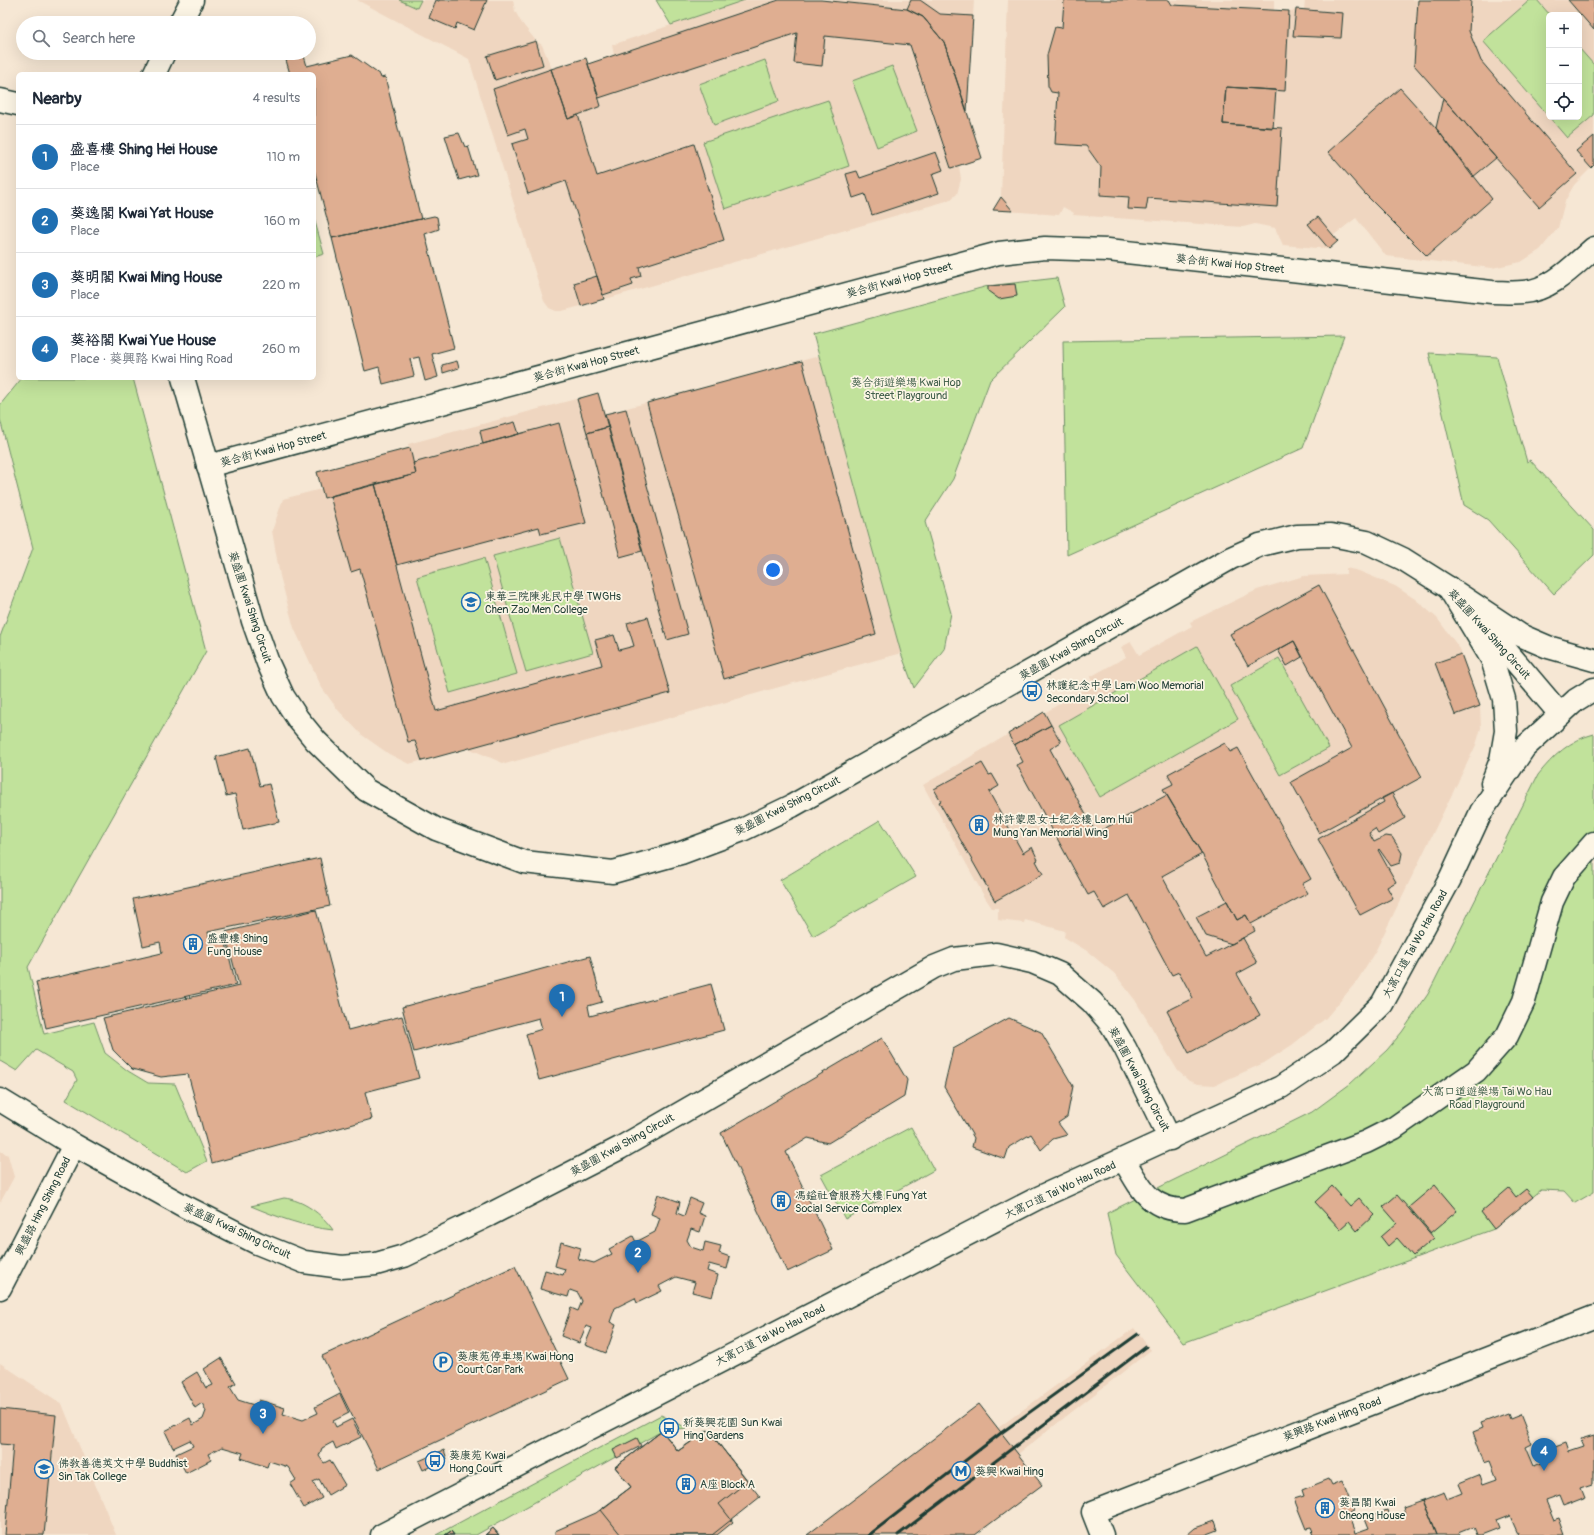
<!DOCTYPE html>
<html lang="en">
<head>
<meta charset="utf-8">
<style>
  body { margin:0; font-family:Pangolin,"LXGW WenKai TC",sans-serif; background:#f6f6f7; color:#1f2937 }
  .controls { position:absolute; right:12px; top:12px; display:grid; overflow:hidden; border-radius:6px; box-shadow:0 4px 16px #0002 }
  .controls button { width:36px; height:36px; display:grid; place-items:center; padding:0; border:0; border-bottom:1px solid #e0e1e3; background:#fff; color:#1f2937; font:20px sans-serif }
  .you { position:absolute; left:773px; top:570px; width:14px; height:14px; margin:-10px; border:3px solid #fff; border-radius:50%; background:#1a73e8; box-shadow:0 0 0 6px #1a73e833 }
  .badge { display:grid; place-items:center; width:26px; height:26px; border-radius:50%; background:#1f6fb2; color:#fff; font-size:13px; font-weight:700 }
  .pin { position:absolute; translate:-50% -33px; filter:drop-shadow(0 1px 2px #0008) }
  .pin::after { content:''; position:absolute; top:21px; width:14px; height:12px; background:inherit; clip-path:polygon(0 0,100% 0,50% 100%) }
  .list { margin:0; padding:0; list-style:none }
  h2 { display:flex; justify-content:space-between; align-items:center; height:52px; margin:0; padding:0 16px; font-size:17px }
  h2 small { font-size:13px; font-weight:400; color:#747a83 }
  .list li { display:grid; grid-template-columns:26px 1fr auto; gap:12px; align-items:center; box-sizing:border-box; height:64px; padding:0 16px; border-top:1px solid #e0e1e3 }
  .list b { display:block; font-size:15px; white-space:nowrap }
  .list p { margin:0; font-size:13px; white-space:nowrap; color:#747a83 }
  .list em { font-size:13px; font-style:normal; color:#747a83 }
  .icon { flex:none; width:22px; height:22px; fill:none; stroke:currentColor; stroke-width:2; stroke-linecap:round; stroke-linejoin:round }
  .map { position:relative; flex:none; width:1594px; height:1535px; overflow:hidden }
  .search { position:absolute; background:#fff; box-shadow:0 4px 16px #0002; left:16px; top:16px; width:300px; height:44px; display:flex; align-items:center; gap:10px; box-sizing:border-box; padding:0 14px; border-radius:22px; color:#747a83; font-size:15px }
  .panel { position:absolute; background:#fff; box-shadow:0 4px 16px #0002; left:16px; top:72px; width:300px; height:308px; border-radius:6px }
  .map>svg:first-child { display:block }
  .built { fill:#efd6c0; fill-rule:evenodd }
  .green { fill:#c1e29b; stroke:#709068 }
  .building { fill:#dfae91; stroke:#1f3d34 }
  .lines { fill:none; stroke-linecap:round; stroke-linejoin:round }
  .minor-casing { stroke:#1f3d34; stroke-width:25 }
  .tertiary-casing { stroke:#1f3d34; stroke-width:25 }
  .secondary-casing { stroke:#1f3d34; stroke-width:25 }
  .minor { stroke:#fcf5e5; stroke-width:22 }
  .tertiary { stroke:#fcf5e5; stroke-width:22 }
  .secondary { stroke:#fcf5e5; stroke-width:22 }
  .rail { stroke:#1f3d34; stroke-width:3 }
  .labels { text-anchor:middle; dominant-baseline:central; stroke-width:3.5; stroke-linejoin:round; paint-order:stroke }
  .street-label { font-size:11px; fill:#1f3d34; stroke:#fcf5e5 }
  .park-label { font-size:11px; fill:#3f5e49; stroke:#fcf5e5 }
  .poi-label { font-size:11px; fill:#1f3d34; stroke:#fcf5e5; text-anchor:start }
</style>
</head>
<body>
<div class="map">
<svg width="1594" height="1535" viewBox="0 0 1594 1535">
  <rect width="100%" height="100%" fill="#f6e7d4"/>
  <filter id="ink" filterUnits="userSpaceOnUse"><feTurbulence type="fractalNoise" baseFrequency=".025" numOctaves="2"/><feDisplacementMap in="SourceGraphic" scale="8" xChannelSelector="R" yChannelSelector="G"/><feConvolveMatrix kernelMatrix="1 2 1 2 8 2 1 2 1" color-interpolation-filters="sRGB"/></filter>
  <g filter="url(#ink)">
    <path class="built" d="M357,0H513L515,11L521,22L536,41L542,45L552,69L586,58L588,64L614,55L612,45L745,0H974L967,111L982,158L959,166L961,179L957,194L950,200L581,306L562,311H556L549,308L544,301L469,59Z
      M1008,0H1274V11H1289L1304,10L1305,0H1594V165L1574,185L1565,201L1558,228L1540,250L1521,262L1492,268L1386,256L1356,218L1334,235L1338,241L1329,249L1283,245L1275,228L1255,224L1243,227L1073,215L1074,213L1063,207L1059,215L993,210L1001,197ZM1549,15H1579V117H1549Z
      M819,356L901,653L505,764L468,748L409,764L389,754L362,735L338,710L322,688L294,628L280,576L272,531L283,499L321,489L317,472L409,448L408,444L598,393L605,414Z
      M1346,568L1359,571L1395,586L1415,599L1437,618L1460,649L1480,706L1481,728L1476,745L1376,950L1357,981L1326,1018L1292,1045L1264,1063L1215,1085L1198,1084L1189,1081L1178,1071L1135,1000L1115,974L1087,951L1064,937L1065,931L1025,920L1024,923L998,920V908H992L984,896L923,785L1093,684L1090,677L1126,657L1121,647L1131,642L1139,655L1192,626L1190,622L1257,590L1304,576L1346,574Z
      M0,1151L8,1155L14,1177L0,1203Z
      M1134,1328L1151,1350L1018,1454L998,1428Z
      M0,1363L62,1404L116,1535H0Z"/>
    <path class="green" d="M399,0H421L417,8Z
      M656,0H745L671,25Z
      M1530,0H1537L1550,15L1549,117L1483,41Z
      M1579,48L1594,65V115L1567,138L1549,117H1579Z
      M765,60L779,101L714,125L699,84Z
      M892,66L917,131L877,147L852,81Z
      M828,100L849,166L725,209L703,142Z
      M314,218L324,254L314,257Z
      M1057,278L1065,307L990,380L953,479L925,522L951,613L944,649L914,688L901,653L813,334L988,286Z
      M1344,336L1303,448L1067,555L1063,341Z
      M1429,353L1497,357L1527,462L1530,460L1594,530V555L1554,594L1488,520L1464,505Z
      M22,378H133L206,651L28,967L44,1034L94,1022L105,1053L128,1071L148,1083L175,1084L207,1161L187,1172L66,1100L77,1080L73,1072L36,1050L17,1071L0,1061V637L33,548L0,419V405Z
      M560,538L593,653L526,672L493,556Z
      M484,558L517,674L450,693L417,577Z
      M1197,646L1238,719L1100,797L1059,725Z
      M1279,658L1329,748L1280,775L1230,686Z
      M1594,734V1192L1575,1203L1564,1191L1541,1190L1494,1229L1183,1343L1116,1255L1107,1213L1312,1112L1350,1084L1387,1050L1402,1032L1428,994L1538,775C1553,756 1570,740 1594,734Z
      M880,820L916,877L813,936L780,880Z
      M911,1127L934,1170L845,1219L821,1175Z
      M284,1198C303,1200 322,1214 333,1230C305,1227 277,1217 251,1206Z
      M661,1415L687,1428L662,1431L476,1535H436Z"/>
    <path class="building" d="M436,0L439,1V0H487L474,30L457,23L455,29L429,18Z
      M779,0H821L907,9L923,17L944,42L982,158L951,168L910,45L825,36L822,66L794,63L797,33L599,98L588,64Z
      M911,0H920L940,14L973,16L967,111L944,42L923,17L907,9Z
      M1064,0H1169L1172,5L1289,11L1285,91L1226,87L1223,124L1282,128L1277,207L1148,198L1146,210L1128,209L1129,197L1100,195L1101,167L1086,146L1055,144L1058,93L1051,92L1048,86L1047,55L1055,27L1062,28Z
      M1418,0H1471L1469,31L1481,61L1577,174L1539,207L1414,65Z
      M1568,0H1594V30Z
      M1296,9L1343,13L1341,38L1293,36Z
      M536,41L543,65L495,80L487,56Z
      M352,55L380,75L381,78L385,77L421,219L332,238L314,169V74H290L286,60L304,56L307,66Z
      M586,58L601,106L568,119L551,69Z
      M551,69L568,119L578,115L597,176L694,144L724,240L639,267L641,276L631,279L633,285L603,295L566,181L528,194L512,144L528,139L525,129L508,135L493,89Z
      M1226,87L1276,90L1273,128L1223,124Z
      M1400,88L1436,128L1492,199L1427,256L1365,194L1328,152Z
      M1443,98L1496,158L1473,177L1436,128Z
      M459,133L465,147L468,146L477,175L459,180L445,136Z
      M1594,136V165L1591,168L1576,151Z
      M936,152L943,170L932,174L939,193L872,215L865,194L853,198L846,174L857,171L860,178Z
      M1001,197L1013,211L993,210Z
      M434,216L437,217L439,229L425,234L454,348L432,354L438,377L425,381L419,357L410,359L414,376L383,384L379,367L365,371L332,238Z
      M1318,217L1338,241L1329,249L1308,224Z
      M597,276L604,299L581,306L574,283Z
      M1015,284L1017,296L999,299L988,291V286Z
      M457,361L459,368L443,373L442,365Z
      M802,361L876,634L724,679L647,403Z
      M598,393L608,427L587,433L577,399Z
      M626,409L688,634L667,640L605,414Z
      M515,422L519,434L483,444L480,431Z
      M559,423L586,523L541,534L539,527L397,565L375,484L416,474L413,463Z
      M608,427L642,551L620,557L587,433Z
      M410,448L416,474L324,498L317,472Z
      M375,484L436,711L602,665L595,640L614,635L619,650L634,646L627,623L648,617L670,693L422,761L415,741L408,742L360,569L351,572L330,496Z
      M1319,585L1422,777L1319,833L1291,782L1352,748L1294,641L1248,666L1230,634Z
      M1294,641L1302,657L1287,666L1278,650Z
      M1461,654L1480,706L1455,715L1435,663Z
      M1044,712L1051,725L1014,745L1008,734Z
      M1051,725L1061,742L1050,749L1096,833L1167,795L1202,854L1162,876L1206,957L1243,938L1257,963L1237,974L1260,1015L1189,1053L1167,1011L1193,998L1179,972L1172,975L1129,895L1104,909L1094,892L1088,895L1017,765L1023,762L1014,745Z
      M1225,743L1230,752L1238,748L1311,879L1302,884L1308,893L1251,924L1246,915L1237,920L1202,854L1163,789L1173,784L1168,774Z
      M250,748L260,786L269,784L279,822L243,830L235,794L226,796L216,757Z
      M982,763L989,775L992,774L999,786L989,792L1023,853L1032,847L1038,860L1036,861L1043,874L995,901L939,802L941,801L934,789Z
      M1392,793L1405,818L1378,834L1375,829L1369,833L1374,842L1386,836L1392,837L1402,853L1400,863L1391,866L1379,849L1378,850L1396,882L1387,887L1393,898L1360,915L1318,839L1384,802L1382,798Z
      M320,858L330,906L208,932L210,942L225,939L236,985L46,1028L36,982L162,953L160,942L143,946L133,899Z
      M1227,901L1237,920L1246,915L1255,931L1232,944L1206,936L1196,917Z
      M316,910L348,1030L402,1016L419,1078L365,1092L372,1119L212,1163L188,1074L161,1077L132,1069L113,1050L103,1018L239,986L225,932Z
      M590,956L602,1002L588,1006L590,1016L711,984L724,1030L539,1080L526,1034L542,1029L539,1018L414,1052L402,1007Z
      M1009,1018L1041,1032L1073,1086L1067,1117L1058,1123L1067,1135L1053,1139L1041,1150L1031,1134L1009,1147L1005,1159L972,1147L974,1138L944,1087L953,1049Z
      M882,1038L907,1080L904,1097L828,1143L808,1138L786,1152L833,1250L787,1272L721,1133Z
      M1435,1185L1457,1211L1431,1233L1409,1207Z
      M1332,1186L1350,1206L1359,1198L1374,1215L1357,1231L1349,1221L1340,1229L1315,1202Z
      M1509,1188L1516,1197L1526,1189L1533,1197L1494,1229L1481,1212Z
      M658,1194L680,1202L677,1213L684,1216L690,1198L702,1203L698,1213L705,1216L700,1232L691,1229L687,1240L691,1247L703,1251L705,1242L721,1246L719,1253L730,1257L727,1269L709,1264L707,1271L718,1275L712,1297L692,1292L695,1282L676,1277L659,1286L662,1291L637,1303L635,1298L615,1308L610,1322L616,1325L606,1353L585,1345L592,1328L586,1326L579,1343L561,1336L571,1308L578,1311L582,1301L578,1293L570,1290L568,1297L540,1289L545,1270L563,1275L565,1269L555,1266L561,1242L581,1248L578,1259L594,1263L612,1254L609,1249L633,1236L636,1242L655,1232L660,1218L651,1214Z
      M1397,1195L1434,1238L1413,1256L1397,1238L1388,1246L1381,1237L1397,1223L1383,1207Z
      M515,1266L569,1379L379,1469L322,1356Z
      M221,1358L236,1383L230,1387L238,1400L257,1406L259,1400L285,1408L283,1414L303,1420L318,1413L315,1407L340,1394L349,1413L333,1421L336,1427L352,1419L361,1437L336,1449L333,1442L322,1448L319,1456L324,1463L330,1460L345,1485L328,1495L319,1479L313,1482L322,1498L304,1508L290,1484L296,1480L288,1467L269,1461L267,1467L241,1458L243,1453L222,1447L208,1454L211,1460L186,1473L176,1454L193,1446L190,1440L173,1448L165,1431L190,1418L193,1425L203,1419L206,1411L202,1403L195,1408L181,1382L197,1372L206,1388L213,1385L204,1369Z
      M979,1404L1042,1485L975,1535H807Z
      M0,1409L56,1415L44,1535H5L13,1445L0,1444Z
      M1508,1413L1510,1418L1520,1414L1532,1444L1526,1447L1534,1466L1547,1461L1544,1451L1566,1443L1569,1452L1584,1447L1581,1440L1594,1436V1483L1582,1487L1586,1497L1563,1506L1559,1496L1545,1501L1553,1520L1559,1518L1565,1535H1513L1517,1533L1509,1515L1496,1520L1499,1528L1481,1535H1477L1474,1527L1459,1533L1460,1535H1437L1423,1500L1444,1492L1447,1499L1462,1493L1458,1484L1480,1475L1483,1484L1497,1479L1490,1461L1484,1463L1473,1432L1483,1428L1481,1423Z
      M708,1430L760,1497L712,1535H555V1531L596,1513L631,1487L615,1467L662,1431L678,1451Z
      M708,1430L748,1481L719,1504L733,1522L717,1535H621L601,1510L631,1487L615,1467L662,1431L678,1451Z
      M637,1438L641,1446L617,1458L613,1450Z
      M444,1450L447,1459L423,1470L419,1461Z
      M1329,1479L1332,1485L1342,1481L1354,1511L1348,1514L1355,1533L1369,1528L1365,1518L1387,1510L1390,1519L1405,1514L1403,1507L1423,1500L1437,1535H1314L1311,1528L1306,1529L1294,1499L1304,1496L1302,1490Z
      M1215,1521L1218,1530L1205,1535H1187L1195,1528Z
      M493,1528L499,1535H485Z
      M493,1528L499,1535H485Z
      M451,1531L454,1535H445Z
      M451,1531L454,1535H445Z"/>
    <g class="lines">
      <g class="minor-casing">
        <path id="minor" d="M0,100L18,104
          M208,466L999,253L1045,248L1108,250L1492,292C1502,292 1513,293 1523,292C1552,290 1573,266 1594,248
          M1124,1160C1140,1187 1149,1210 1185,1210L1366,1142L1394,1128L1476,1071L1507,1036L1524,1001L1552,902L1564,877L1594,843"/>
      </g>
      <g class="tertiary-casing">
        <path id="tertiary" d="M180,23L192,0
          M154,74L164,53
          M183,378L253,621L268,663L283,696L298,719L316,741L366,790L436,829L524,862L613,872L681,853L740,831L792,806L1231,558L1260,545L1297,536L1331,535L1367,542L1403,559L1449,588L1492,634L1560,714
          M0,1100L74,1145L184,1206L257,1243L304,1262L342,1267L376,1264L404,1256L489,1215L620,1148L934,967L954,959L996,954L1032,962L1060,974L1092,1002L1111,1024L1125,1048L1170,1139
          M0,1288L74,1145
          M1102,1535L1093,1512L1594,1317"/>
      </g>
      <g class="secondary-casing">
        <path id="secondary" d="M1449,588L1492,659L1504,699L1506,731L1501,760L1492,783
          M1455,592L1520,635L1548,647L1594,660
          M382,1535L1038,1198L1281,1087L1333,1052L1382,1004L1450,879L1481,812L1524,748L1576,700L1594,689"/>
      </g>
      <use href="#minor" class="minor"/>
      <use href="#tertiary" class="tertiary"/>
      <use href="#secondary" class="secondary"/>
      <path class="rail" d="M869,1535L1001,1433L1138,1334
        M898,1535L1146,1347"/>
    </g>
  </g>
  <defs>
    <g id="school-ring" transform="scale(1)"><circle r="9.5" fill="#fcf5e5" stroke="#1f6fb2" stroke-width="1.5"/><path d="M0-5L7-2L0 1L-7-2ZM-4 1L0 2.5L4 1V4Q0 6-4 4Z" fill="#1f6fb2"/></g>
    <g id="bus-ring" transform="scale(1)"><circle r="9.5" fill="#fcf5e5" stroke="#1f6fb2" stroke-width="1.5"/><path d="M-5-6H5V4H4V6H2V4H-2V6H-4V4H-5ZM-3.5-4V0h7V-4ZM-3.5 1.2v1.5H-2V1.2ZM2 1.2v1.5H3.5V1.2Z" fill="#1f6fb2"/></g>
    <g id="building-ring" transform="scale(1)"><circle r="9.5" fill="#fcf5e5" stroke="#1f6fb2" stroke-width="1.5"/><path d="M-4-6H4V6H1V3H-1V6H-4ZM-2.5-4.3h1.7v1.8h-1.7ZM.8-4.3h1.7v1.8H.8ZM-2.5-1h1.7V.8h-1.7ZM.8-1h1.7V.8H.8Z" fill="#1f6fb2"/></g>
    <g id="parking-ring" transform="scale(1)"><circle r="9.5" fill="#fcf5e5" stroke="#1f6fb2" stroke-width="1.5"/><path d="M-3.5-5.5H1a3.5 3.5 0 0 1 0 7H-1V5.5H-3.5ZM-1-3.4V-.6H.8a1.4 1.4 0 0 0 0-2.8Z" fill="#1f6fb2"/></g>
    <g id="metro-ring" transform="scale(1)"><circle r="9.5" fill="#fcf5e5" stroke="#1f6fb2" stroke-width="1.5"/><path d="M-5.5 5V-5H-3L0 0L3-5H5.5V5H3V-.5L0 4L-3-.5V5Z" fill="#1f6fb2"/></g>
  </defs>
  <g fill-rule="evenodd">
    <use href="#school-ring" x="471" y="602"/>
    <use href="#bus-ring" x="1032" y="691"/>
    <use href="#building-ring" x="979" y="825"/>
    <use href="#building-ring" x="193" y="944"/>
    <use href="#building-ring" x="781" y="1201"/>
    <use href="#parking-ring" x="443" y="1362"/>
    <use href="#bus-ring" x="669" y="1428"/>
    <use href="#bus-ring" x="435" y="1461"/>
    <use href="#school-ring" x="44" y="1469"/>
    <use href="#metro-ring" x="961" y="1471"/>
    <use href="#building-ring" x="686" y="1484"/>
    <use href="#building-ring" x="1325" y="1508"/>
  </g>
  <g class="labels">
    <g class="street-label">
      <text transform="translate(1230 264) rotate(6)">葵合街 Kwai Hop Street</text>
      <text transform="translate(899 280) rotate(-15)">葵合街 Kwai Hop Street</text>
      <text transform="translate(586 364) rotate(-15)">葵合街 Kwai Hop Street</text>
      <text transform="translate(273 449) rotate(-15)">葵合街 Kwai Hop Street</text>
      <text transform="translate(250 607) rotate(72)">葵盛圍 Kwai Shing Circuit</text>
      <text transform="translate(1489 634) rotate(48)">葵盛圍 Kwai Shing Circuit</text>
      <text transform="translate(1071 649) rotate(-29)">葵盛圍 Kwai Shing Circuit</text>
      <text transform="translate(787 806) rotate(-27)">葵盛圍 Kwai Shing Circuit</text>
      <text transform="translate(1415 944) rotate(-61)">大窩口道 Tai Wo Hau Road</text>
      <text transform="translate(1139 1079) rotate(62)">葵盛圍 Kwai Shing Circuit</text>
      <text transform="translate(622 1145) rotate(-29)">葵盛圍 Kwai Shing Circuit</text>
      <text transform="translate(1060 1190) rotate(-25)">大窩口道 Tai Wo Hau Road</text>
      <text transform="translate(43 1206) rotate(-63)">興盛路 Hing Shing Road</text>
      <text transform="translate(237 1231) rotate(25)">葵盛圍 Kwai Shing Circuit</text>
      <text transform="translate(770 1335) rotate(-27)">大窩口道 Tai Wo Hau Road</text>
      <text transform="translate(1332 1419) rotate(-21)">葵興路 Kwai Hing Road</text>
    </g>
    <g class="park-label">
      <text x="906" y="382">葵合街遊樂場 Kwai Hop<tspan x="906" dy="13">Street Playground</tspan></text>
      <text x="1487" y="1091">大窩口道遊樂場 Tai Wo Hau<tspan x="1487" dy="13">Road Playground</tspan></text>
    </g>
    <g class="poi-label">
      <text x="485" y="596">東華三院陳兆民中學 TWGHs<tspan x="485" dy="13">Chen Zao Men College</tspan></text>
      <text x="1046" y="685">林護紀念中學 Lam Woo Memorial<tspan x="1046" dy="13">Secondary School</tspan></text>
      <text x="993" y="819">林許蒙恩女士紀念樓 Lam Hui<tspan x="993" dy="13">Mung Yan Memorial Wing</tspan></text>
      <text x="207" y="938">盛豐樓 Shing<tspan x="207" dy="13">Fung House</tspan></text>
      <text x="795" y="1195">馮鎰社會服務大樓 Fung Yat<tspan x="795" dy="13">Social Service Complex</tspan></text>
      <text x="457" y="1356">葵康苑停車場 Kwai Hong<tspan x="457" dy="13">Court Car Park</tspan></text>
      <text x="683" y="1422">新葵興花園 Sun Kwai<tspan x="683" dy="13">Hing Gardens</tspan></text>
      <text x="449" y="1455">葵康苑 Kwai<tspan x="449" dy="13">Hong Court</tspan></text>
      <text x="58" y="1463">佛教善德英文中學 Buddhist<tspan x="58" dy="13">Sin Tak College</tspan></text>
      <text x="975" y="1471">葵興 Kwai Hing</text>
      <text x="700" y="1484">A座 Block A</text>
      <text x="1339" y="1502">葵昌閣 Kwai<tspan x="1339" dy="13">Cheong House</tspan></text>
    </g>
  </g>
</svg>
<div class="controls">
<button>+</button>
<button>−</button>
<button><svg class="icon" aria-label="locate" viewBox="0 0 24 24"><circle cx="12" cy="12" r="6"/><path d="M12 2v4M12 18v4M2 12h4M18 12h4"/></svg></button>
</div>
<div class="you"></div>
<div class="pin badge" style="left:562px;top:1017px">1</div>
<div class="pin badge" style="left:638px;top:1273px">2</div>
<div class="pin badge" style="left:263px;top:1434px">3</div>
<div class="pin badge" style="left:1544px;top:1471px">4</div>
<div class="search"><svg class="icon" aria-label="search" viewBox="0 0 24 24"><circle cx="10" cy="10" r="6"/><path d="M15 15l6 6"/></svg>Search here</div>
<section class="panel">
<h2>Nearby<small>4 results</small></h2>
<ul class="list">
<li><span class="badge">1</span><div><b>盛喜樓 Shing Hei House</b><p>Place</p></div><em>110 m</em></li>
<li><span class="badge">2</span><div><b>葵逸閣 Kwai Yat House</b><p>Place</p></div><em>160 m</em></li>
<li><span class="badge">3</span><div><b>葵明閣 Kwai Ming House</b><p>Place</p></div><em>220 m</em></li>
<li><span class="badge">4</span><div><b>葵裕閣 Kwai Yue House</b><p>Place · 葵興路 Kwai Hing Road</p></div><em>260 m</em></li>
</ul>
</section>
</div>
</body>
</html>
